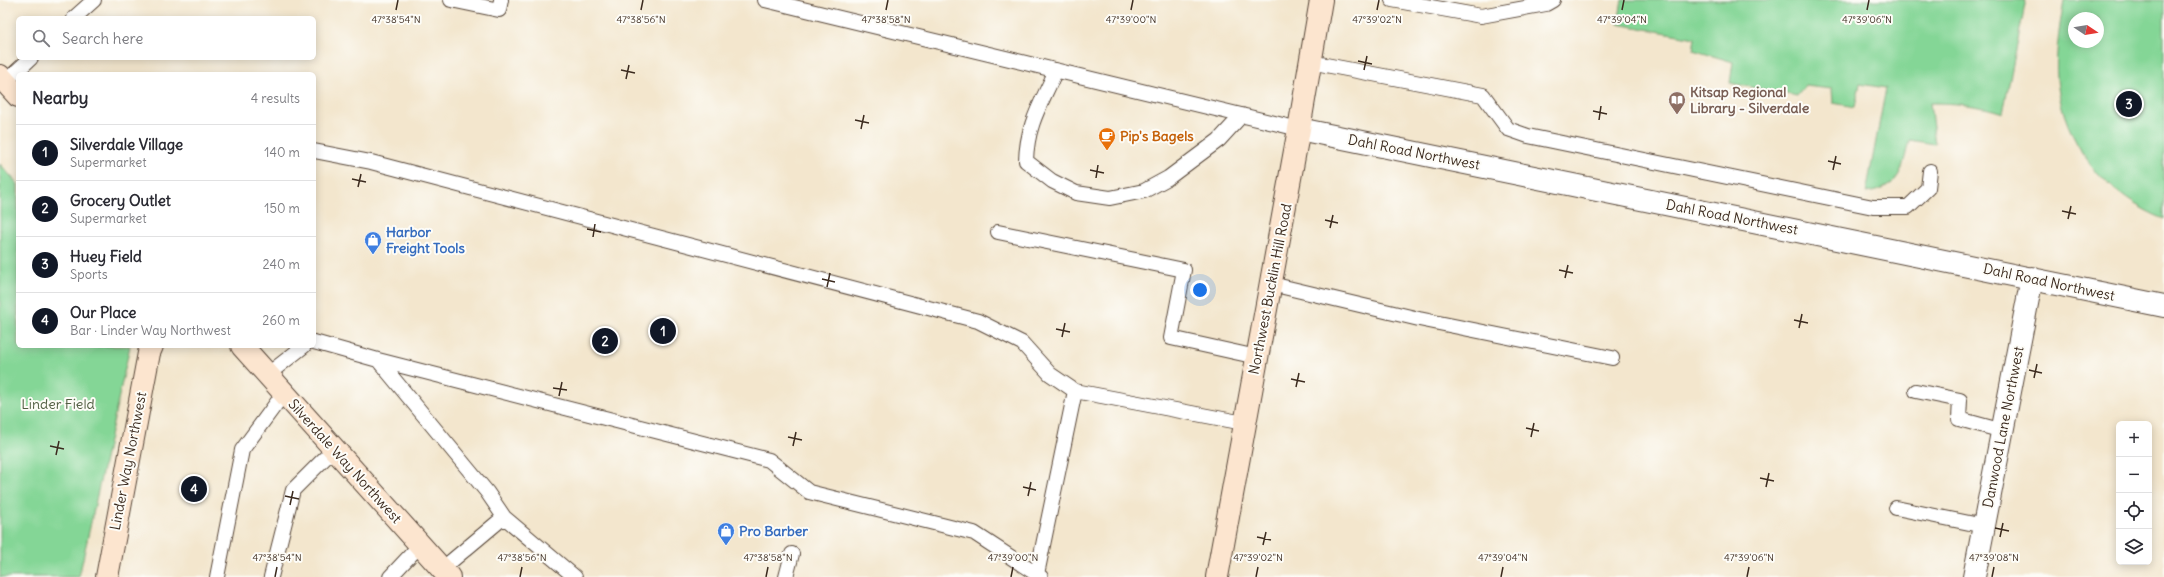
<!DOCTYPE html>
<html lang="en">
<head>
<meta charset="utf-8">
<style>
  body { margin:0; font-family:Delius,sans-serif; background:#f2f2f3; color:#2b2b33 }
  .controls { position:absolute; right:12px; bottom:12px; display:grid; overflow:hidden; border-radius:6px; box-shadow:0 2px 10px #0003 }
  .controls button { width:36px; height:36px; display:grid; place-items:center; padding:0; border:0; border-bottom:1px solid #e1e1e2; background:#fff; color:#2b2b33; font:20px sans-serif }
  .compass { position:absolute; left:2068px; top:12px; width:36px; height:36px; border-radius:50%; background:#fff; box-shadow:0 2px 10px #0003; rotate:102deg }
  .you { position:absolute; left:1200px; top:290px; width:14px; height:14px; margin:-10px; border:3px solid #fff; border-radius:50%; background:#1a73e8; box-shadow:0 0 0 6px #1a73e833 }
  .badge { display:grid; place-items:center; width:26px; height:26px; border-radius:50%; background:#111827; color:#fff; font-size:13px; font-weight:700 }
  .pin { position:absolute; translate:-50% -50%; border:2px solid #fff; box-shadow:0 1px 4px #0006 }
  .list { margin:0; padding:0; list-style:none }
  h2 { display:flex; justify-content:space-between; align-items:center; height:52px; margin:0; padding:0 16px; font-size:17px }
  h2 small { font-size:13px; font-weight:400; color:#7c7c81 }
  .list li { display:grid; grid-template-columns:26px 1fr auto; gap:12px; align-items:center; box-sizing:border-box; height:56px; padding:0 16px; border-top:1px solid #e1e1e2 }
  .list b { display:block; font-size:15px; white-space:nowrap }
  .list p { margin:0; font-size:13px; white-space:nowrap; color:#7c7c81 }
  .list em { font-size:13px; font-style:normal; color:#7c7c81 }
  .icon { flex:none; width:22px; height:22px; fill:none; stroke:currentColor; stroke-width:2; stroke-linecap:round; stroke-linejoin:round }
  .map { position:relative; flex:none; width:2164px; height:577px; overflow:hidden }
  .search { position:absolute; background:#fff; box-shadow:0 2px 10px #0003; left:16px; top:16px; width:300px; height:44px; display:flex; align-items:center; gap:10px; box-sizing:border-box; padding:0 14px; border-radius:6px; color:#7c7c81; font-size:15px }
  .panel { position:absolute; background:#fff; box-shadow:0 2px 10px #0003; left:16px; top:72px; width:300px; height:276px; border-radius:6px }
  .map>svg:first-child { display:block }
  .green { fill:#84d696; stroke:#60805a; fill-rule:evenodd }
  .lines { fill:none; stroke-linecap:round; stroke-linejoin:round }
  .lane-casing { stroke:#574638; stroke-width:16 }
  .street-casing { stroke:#574638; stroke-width:24 }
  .secondary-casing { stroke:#574638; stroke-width:24 }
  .lane { stroke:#fff; stroke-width:14 }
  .street { stroke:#fff; stroke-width:22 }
  .secondary { stroke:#fce5cf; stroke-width:22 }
  .ticks { fill:none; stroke:#3b2a1e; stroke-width:1.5 }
  .labels { text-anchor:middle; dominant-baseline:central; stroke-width:4; stroke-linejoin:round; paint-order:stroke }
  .education-label { font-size:14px; font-weight:bold; fill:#785e54; stroke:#fdfcf7; text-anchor:start }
  .food-label { font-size:14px; font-weight:bold; fill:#c56008; stroke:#fdfcf7; text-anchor:start }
  .street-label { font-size:14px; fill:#3b2a1e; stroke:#fdfcf7 }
  .shop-label { font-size:14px; font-weight:bold; fill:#366cbe; stroke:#fdfcf7; text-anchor:start }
  .park-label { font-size:14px; fill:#515e42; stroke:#fdfcf7 }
  .ticks-label { font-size:10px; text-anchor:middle; fill:#3b2a1e; stroke:#fdfcf7; stroke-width:4; stroke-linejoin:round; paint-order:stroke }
</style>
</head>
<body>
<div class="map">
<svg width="2164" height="577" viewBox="0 0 2164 577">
  <rect width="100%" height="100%" fill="#fdfcf7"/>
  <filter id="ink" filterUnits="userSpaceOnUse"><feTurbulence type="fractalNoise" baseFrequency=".025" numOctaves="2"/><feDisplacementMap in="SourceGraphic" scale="8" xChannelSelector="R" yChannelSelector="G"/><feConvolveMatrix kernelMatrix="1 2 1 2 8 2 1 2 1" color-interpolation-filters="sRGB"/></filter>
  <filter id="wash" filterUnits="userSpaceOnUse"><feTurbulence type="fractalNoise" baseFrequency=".012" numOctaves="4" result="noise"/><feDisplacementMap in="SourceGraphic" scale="16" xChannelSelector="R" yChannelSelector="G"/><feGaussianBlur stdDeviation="0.9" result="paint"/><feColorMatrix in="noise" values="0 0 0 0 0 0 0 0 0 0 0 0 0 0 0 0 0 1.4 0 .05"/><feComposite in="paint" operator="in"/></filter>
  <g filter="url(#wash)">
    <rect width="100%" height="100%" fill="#f3e6cd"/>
    <path class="green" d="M1622,0H2026L2003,113C1979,105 1955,103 1930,103L1935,144L1909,140C1902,170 1901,188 1866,193L1886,88L1860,84L1855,107L1833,103L1832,89L1805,86L1797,96L1730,83L1733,62L1693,50L1695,38L1618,24Z
      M2064,0H2164V219C2110,197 2070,152 2059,94C2053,63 2059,30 2064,0ZM2074,18H2098V42H2074Z
      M0,164L18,184V346H130L79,577H0Z"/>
  </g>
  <g filter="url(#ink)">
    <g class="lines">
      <g class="lane-casing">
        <path id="lane" d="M451,0L499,10L501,0
          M765,0L1299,129
          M1392,0L1481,16L1546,4L1553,0
          M74,18L94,0
          M1310,62L1483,95L1508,129L1528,136L1873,207H1908L1928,188L1930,171
          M1056,70C1042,103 1027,123 1026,161L1052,181L1076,193L1110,198L1144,191L1168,178L1219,140L1242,115
          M5,82L31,58
          M314,151L371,162L978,321L1022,343L1050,374L1075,391
          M998,232L1184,270L1171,338L1257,357
          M1271,284L1419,319L1612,358
          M314,342L378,360L487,492L504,517
          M378,360L769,460L809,492L974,533L1041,577
          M267,375L304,346
          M1916,391L1960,400L1959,419L2003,431
          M1896,508L1984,526
          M442,569L504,517L575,577
          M1037,574L1075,391L1244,423
          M217,577L242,450L284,393
          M271,577L293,490L334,449
          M390,577L420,545
          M786,577L792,554"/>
      </g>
      <g class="street-casing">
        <path id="street" d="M1299,129L2164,306
          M1974,577L2032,278"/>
      </g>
      <g class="secondary-casing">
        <path id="secondary" d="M0,76L18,96
          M242,346L449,577
          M107,577L149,353L152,346
          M1217,577L1299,129L1321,0"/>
      </g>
      <use href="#lane" class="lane"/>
      <use href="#street" class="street"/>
      <use href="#secondary" class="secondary"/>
    </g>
  </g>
  <path class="ticks" d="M396,10L398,0M641,10L643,0M886,10L888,0M1131,10L1133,0M1377,10L1379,0M1622,10L1624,0M1867,10L1869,0M1358,61L1372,64M621,70L635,73M1364,70L1367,56M626,79L629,65M1593,111L1607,114M855,120L869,123M1599,120L1601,106M861,129L864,115M1828,161L1841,164M1090,170L1104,173M1833,170L1836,156M1096,178L1098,165M352,179L366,182M358,187L361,174M2062,211L2076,214M2068,219L2071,206M1325,220L1338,223M1330,228L1333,215M587,229L601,232M593,237L595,224M1559,270L1573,273M1565,278L1568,265M822,279L835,282M827,287L830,273M1794,320L1808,323M1799,328L1802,314M1056,329L1070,332M1062,337L1065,323M2029,370L2042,373M2034,378L2037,364M1291,379L1305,382M1296,387L1299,373M553,388L567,390M559,396L562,382M1526,428L1539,431M788,437L802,440M1531,437L1534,423M50,446L64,449M793,446L796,432M56,455L59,441M1760,478L1774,481M1023,487L1036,490M1766,487L1769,473M285,496L299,499M1028,496L1031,482M290,505L293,491M1995,528L2009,531M1257,537L1271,540M2000,537L2003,523M1263,545L1266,532M275,577L277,567M520,577L522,567M766,577L768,567M1011,577L1013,567M1256,577L1258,567M1501,577L1503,567M1747,577L1749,567M1992,577L1994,567"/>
  <defs>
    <g id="library-pin" transform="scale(0.9)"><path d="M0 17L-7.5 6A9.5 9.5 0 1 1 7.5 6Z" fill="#8d6e63" stroke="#fdfcf7"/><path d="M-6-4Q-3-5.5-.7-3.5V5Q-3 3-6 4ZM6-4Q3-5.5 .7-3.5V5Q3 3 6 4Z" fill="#fff"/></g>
    <g id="cafe-pin" transform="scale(0.9)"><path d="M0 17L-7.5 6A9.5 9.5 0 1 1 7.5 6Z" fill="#e8710a" stroke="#fdfcf7"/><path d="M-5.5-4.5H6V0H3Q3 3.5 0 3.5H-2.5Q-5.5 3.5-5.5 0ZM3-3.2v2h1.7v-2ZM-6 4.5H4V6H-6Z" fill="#fff"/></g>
    <g id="shop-pin" transform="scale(0.9)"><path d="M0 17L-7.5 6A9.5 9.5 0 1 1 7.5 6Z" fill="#3f7fe0" stroke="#fdfcf7"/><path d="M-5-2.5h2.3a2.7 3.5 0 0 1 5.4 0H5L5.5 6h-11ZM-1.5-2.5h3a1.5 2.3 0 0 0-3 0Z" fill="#fff"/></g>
  </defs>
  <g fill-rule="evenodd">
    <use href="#library-pin" x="1677" y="100"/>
    <use href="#cafe-pin" x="1107" y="136"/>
    <use href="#shop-pin" x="373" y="240"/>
    <use href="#shop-pin" x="726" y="531"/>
  </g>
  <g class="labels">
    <g class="education-label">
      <text x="1690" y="92">Kitsap Regional<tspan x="1690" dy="16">Library - Silverdale</tspan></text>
    </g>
    <g class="food-label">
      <text x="1120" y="136">Pip's Bagels</text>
    </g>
    <g class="street-label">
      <text transform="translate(1414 152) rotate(11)">Dahl Road Northwest</text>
      <text transform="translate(1732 217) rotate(11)">Dahl Road Northwest</text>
      <text transform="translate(2049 282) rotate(12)">Dahl Road Northwest</text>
      <text transform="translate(1270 289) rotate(-79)">Northwest Bucklin Hill Road</text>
      <text transform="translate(2003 427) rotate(-79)">Danwood Lane Northwest</text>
      <text transform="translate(128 461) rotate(-79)">Linder Way Northwest</text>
      <text transform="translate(345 461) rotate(48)">Silverdale Way Northwest</text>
    </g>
    <g class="shop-label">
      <text x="386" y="232">Harbor<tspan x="386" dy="16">Freight Tools</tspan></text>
      <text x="739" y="531">Pro Barber</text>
    </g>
    <g class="park-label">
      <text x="58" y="404">Linder Field</text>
    </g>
  </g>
  <g class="ticks-label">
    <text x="396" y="23">47°38'54"N</text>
    <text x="641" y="23">47°38'56"N</text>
    <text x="886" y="23">47°38'58"N</text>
    <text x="1131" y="23">47°39'00"N</text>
    <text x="1377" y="23">47°39'02"N</text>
    <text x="1622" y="23">47°39'04"N</text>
    <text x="1867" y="23">47°39'06"N</text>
    <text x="277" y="561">47°38'54"N</text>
    <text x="522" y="561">47°38'56"N</text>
    <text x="768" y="561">47°38'58"N</text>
    <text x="1013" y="561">47°39'00"N</text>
    <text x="1258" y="561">47°39'02"N</text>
    <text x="1503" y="561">47°39'04"N</text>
    <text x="1749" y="561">47°39'06"N</text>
    <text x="1994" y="561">47°39'08"N</text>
  </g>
</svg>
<div class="controls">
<button>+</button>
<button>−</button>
<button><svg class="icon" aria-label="locate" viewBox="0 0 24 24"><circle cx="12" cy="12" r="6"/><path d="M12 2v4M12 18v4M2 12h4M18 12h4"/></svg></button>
<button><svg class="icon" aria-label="layers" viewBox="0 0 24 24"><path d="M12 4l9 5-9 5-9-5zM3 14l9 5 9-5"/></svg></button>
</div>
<svg class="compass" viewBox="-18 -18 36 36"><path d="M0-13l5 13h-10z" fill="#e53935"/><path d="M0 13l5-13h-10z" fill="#7c7c81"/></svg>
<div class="you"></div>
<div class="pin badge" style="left:663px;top:331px">1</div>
<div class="pin badge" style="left:605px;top:341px">2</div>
<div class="pin badge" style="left:2129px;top:104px">3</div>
<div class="pin badge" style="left:194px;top:489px">4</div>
<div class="search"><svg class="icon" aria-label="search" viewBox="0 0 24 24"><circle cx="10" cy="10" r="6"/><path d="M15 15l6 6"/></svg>Search here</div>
<section class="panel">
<h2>Nearby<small>4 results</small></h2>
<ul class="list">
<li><span class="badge">1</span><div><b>Silverdale Village</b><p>Supermarket</p></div><em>140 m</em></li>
<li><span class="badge">2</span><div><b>Grocery Outlet</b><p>Supermarket</p></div><em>150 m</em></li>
<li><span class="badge">3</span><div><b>Huey Field</b><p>Sports</p></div><em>240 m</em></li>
<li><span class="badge">4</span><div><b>Our Place</b><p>Bar · Linder Way Northwest</p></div><em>260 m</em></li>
</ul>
</section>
</div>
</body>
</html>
